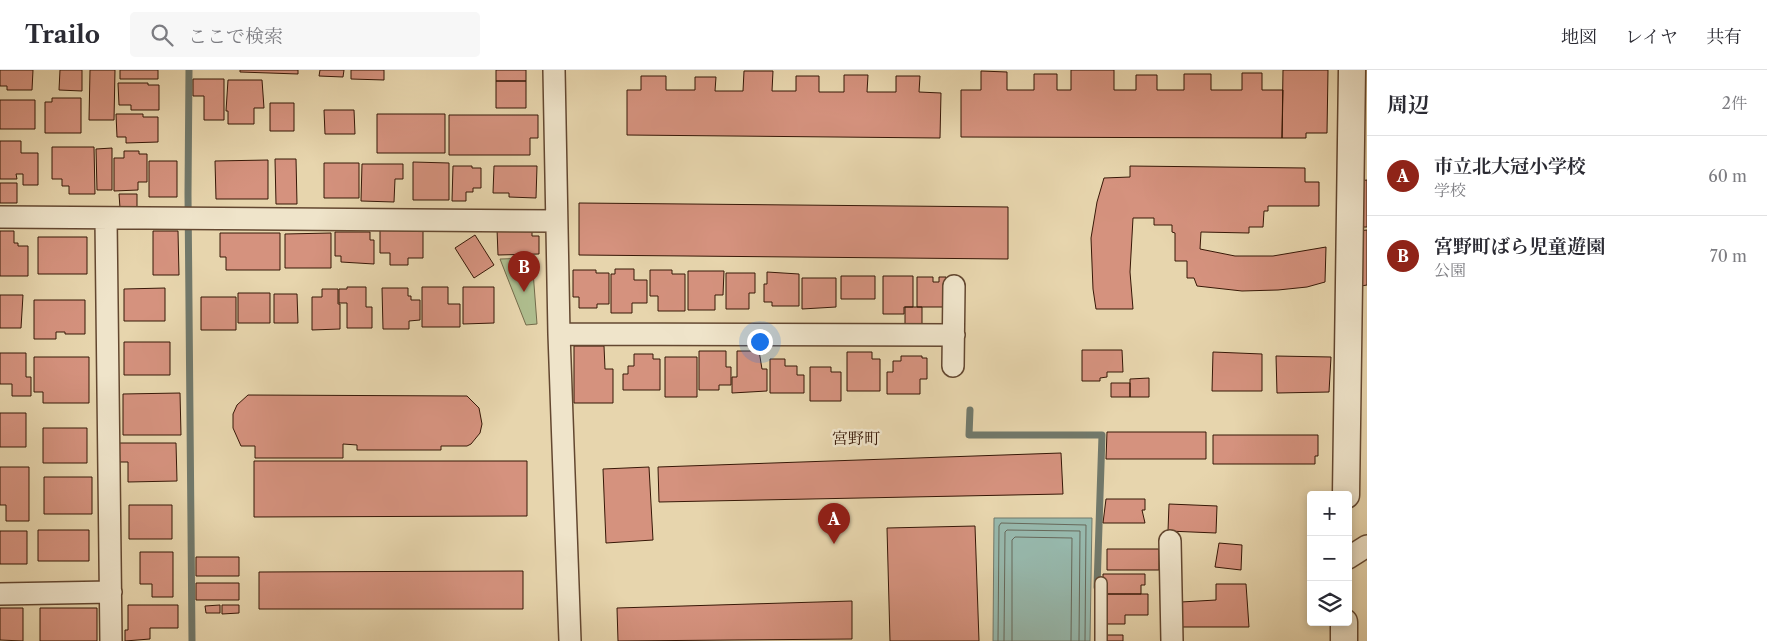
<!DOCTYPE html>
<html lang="ja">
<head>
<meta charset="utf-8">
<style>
  body { margin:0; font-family:"Libre Caslon Text","Noto Serif JP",serif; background:#f7f7f7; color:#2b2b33 }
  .controls { position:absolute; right:15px; bottom:15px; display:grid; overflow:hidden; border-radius:5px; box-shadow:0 2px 8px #0003 }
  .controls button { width:45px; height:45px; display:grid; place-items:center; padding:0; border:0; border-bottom:1px solid #e1e1e2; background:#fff; color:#2b2b33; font:25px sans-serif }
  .you { position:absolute; left:759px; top:271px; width:18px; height:18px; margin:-12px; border:4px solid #fff; border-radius:50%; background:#1a73e8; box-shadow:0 0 0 8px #1a73e833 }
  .badge { display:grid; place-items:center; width:32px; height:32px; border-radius:50%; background:#8f2418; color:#fff; font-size:16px; font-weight:700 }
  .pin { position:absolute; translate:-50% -41px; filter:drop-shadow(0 1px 2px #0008) }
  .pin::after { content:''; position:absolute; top:26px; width:18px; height:15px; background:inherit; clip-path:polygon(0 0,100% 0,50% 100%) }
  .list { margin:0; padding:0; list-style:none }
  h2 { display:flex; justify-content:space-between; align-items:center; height:65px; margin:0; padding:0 20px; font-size:21px }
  h2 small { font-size:16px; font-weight:400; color:#7c7c81 }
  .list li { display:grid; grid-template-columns:32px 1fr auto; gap:15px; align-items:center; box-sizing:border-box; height:80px; padding:0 20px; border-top:1px solid #e1e1e2 }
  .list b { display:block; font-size:19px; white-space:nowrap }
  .list p { margin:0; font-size:16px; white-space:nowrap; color:#7c7c81 }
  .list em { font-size:16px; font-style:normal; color:#7c7c81 }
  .icon { flex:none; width:28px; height:28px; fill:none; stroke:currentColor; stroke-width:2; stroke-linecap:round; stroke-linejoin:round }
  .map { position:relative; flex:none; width:1367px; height:571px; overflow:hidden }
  header { display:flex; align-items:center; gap:30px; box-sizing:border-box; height:70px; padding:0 25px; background:#fff; border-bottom:1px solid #e1e1e2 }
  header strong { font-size:24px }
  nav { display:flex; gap:28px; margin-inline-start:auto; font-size:18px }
  .search { width:350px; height:45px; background:#f7f7f7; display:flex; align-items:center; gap:12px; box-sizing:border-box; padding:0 18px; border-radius:5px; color:#7c7c81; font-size:19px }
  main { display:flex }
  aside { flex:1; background:#fff }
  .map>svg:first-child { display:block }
  .green { fill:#afbe8f; stroke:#736b4b }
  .water { fill:#97b8ac; stroke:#71786a }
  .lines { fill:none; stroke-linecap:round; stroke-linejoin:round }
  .shore { stroke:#67685a; stroke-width:1 }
  .stream { stroke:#71786a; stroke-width:7 }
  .building { fill:#d5927e; stroke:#371807 }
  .service-casing { stroke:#634730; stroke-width:14 }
  .minor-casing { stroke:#634730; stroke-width:24 }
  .tertiary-casing { stroke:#634730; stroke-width:29 }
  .service { stroke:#efe4ca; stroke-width:11 }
  .minor { stroke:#efe4ca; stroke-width:21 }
  .tertiary { stroke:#efe4ca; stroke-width:26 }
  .labels { text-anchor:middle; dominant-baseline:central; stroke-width:5; stroke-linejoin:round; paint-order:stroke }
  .neighbourhood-label { font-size:16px; fill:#371807; stroke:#efe4ca }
</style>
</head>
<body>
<header>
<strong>Trailo</strong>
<div class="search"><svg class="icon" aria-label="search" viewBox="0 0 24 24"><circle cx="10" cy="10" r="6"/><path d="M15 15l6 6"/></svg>ここで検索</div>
<nav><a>地図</a><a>レイヤ</a><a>共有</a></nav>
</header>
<main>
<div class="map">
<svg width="1367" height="571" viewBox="0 0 1367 571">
  <rect width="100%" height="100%" fill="#e7d5ad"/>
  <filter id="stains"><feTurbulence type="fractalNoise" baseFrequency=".004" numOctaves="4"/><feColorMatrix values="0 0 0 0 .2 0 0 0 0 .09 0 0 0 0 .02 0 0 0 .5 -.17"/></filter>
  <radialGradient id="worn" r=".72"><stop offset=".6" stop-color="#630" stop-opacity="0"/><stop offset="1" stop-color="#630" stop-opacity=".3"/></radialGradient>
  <path class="green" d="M532,188L537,254L526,255L500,189Z"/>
  <path class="water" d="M994,448H1092L1090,571H993Z"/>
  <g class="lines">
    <path class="shore" d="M998,571L999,456L1001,453L1086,455L1085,571
      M1004,571L1005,462L1007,460L1080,461L1079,571
      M1012,571V470L1015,467L1072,468L1071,571"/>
    <path class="stream" d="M189,0L188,124L192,571
      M970,340L969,365H1102L1097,517"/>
  </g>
  <path class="building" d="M0,0H33L32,20H7V16H0Z
    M60,0H82V21L59,20Z
    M90,0H115L114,50H89Z
    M120,0H158V9H120Z
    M240,0H298V4L240,2Z
    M320,0H344L343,7L319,6Z
    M351,0H384V10L351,9Z
    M496,0H526V11H496Z
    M1071,0H1114V20H1136V5H1157V20H1184V4H1211V20H1242V3H1262V20H1283L1282,68L961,67V20H981V1L1007,2V20H1034V4H1057V20H1071Z
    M1283,0H1328L1327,63H1306V68H1282Z
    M744,1H773L772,21H796V6H819V22H844V5H868L867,22H896V6H920L919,22L941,23L940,68L627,65V20H641V6H666V20H695V7H716L715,21H743Z
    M193,9H224V50H204V26H193Z
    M228,10H262L264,38H254V54H228V41H226Z
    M496,11H526V38H496Z
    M118,13H148V15H159V40H131V35H119Z
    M52,28H81V63H45V32H52Z
    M0,30H35V59H0Z
    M270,33H294V61H270Z
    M324,40H354L355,64H325Z
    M116,44H143V47H158V72L126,73V67H117Z
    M377,44H445V83H377Z
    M449,45H538V68H530V85H449Z
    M0,71H21V83H38V115H23V104H16L17,109H0Z
    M52,77H94L95,124H69V116H62V109H52Z
    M112,78V120H97L96,79Z
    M124,81H139V84H147V112H138V120L114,121V88H124Z
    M275,89H296L297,134H276Z
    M268,90V129H216L215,91Z
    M149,91H177V127H149Z
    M413,92L449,93V130H413Z
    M324,93H359V128H324Z
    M362,94H403V109H395L394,132L361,131Z
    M453,96H472V98H481V118H473V122H466V131H452Z
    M494,96H537L536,128L509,127V123H493Z
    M1130,96L1305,98V112H1319V136H1268V141H1264L1263,157H1249V163L1201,162L1200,179L1235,186H1273L1326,177L1325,212L1307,217L1278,220L1242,221L1197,216L1194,208H1187V191H1175V163L1172,162V155H1154V148H1133L1130,202L1133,239H1096L1093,219L1091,168L1097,132L1104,108L1130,107Z
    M1367,110V157H1363L1359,111Z
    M0,113H17V133H0Z
    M119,124H137V138H120Z
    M579,133L1008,137V189L579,185Z
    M380,159H423V188H408V195H390V183H380Z
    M497,159L532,160V166H539V184L498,185Z
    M1367,160V215L1361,216L1359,161Z
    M0,161H14V173H18V176H28V206H0Z
    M153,161H178L179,205H153Z
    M335,162H370V170H374V194L341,192V186H335Z
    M220,163H280V200H226V187H220Z
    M331,163V198H285V164Z
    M475,165L494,195L474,208L455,178Z
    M38,167H87V204H38Z
    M615,199H634V210H647V233H632V243H611V204H615Z
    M573,200H596V203H609V234H597V238H579V227H573Z
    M650,200H672V204H685V241H658V226H650Z
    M688,201H724L723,225H715V240H688Z
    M767,202L799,204V236H772V232H764V214H767Z
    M726,203H755V223H749V239H726Z
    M841,206H875V229H841Z
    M883,206H913V237H904V244H883Z
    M917,207H933V212H939V207H946V237H917Z
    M802,208H836V237L802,239Z
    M347,217H366V237H372V258H347V233H339V219H347Z
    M422,217H448V234H460V257H422Z
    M463,217H494V253L463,254Z
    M165,218V251H124V219Z
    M382,218H408V226H411V230H420V250L409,251V259H383Z
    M322,219H338V234H340V259L312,260V227H322Z
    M238,223H270V253H238Z
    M274,224H297L298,253H274Z
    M0,225H23L21,258H0Z
    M201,227H236V260H201Z
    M34,230H85V264H65V262H56V269H34Z
    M905,237H922V255H905Z
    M124,272H170V305H124Z
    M574,276H604L605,299H613V333H574Z
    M1082,280H1122L1123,302H1107V307L1100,308V311H1082Z
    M699,281H726V297H731V315H719V320H699Z
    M737,281H759L762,299H767V321L732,323V307H737Z
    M847,282H872V289H880V321H847Z
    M1213,282L1262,284V321H1212Z
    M0,283H26V307H31V326H12V314H0Z
    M634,284H653V289H660V320H623V304H628V296H634Z
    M901,286H922V288H927V309H920V324H887V302H893V291H901Z
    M1276,286L1331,287L1329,322L1277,323Z
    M34,287H89V333H43V322H34Z
    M665,287H697V327H665Z
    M770,289H785V296H797V305H804V323H770Z
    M810,297H831V302H841V331H810Z
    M1149,308V327H1130V309Z
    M1111,313H1130V327H1111Z
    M180,323L181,365H123V324Z
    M248,325L467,326L479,338L482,354L480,363L471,374L467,376H441V380H357V375L343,374V388H255V376H241L233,358V344L237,335Z
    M0,343H26V377H0Z
    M43,358H87V393H43Z
    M1107,362H1206V389H1106Z
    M1213,365H1318V386H1315V394H1213Z
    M119,373H176L177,411L128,412V392H119Z
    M1061,383L1063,424L659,432L658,397Z
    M254,391H527V446L254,447Z
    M0,397H29V451H6V435H0Z
    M649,397L653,470L606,473L603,399Z
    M44,407H92V444H44Z
    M1106,429H1145V440H1142L1145,453H1103Z
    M1169,434L1217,436L1216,463L1168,461Z
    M129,435H172V469H129Z
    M975,456L979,571H890L887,458Z
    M38,460H89V491H38Z
    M0,461H27V494H0Z
    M1219,473L1242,475L1241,500L1215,497Z
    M1107,479H1159V500H1107Z
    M140,482H173V527H152V514H140Z
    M196,487H239V506H196Z
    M523,501V539H259V502Z
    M1103,504H1145V515H1141V524H1103Z
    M196,513H239V530H196Z
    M1216,514H1246L1249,557H1181V532L1216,530Z
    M1103,524H1148V545H1125V554H1103Z
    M852,531V569L618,571L617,538Z
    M128,535H178V558H150V569L125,571V560H128Z
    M220,535V543H206L205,536Z
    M222,535H239V543L222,544Z
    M0,538H23V571L0,570Z
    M40,538H97V571H40Z
    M1104,565H1123V571H1104Z"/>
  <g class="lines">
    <g class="service-casing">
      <path id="service" d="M1101,513V571"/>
    </g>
    <g class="minor-casing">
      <path id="minor" d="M554,0L559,264L570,571
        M0,147L556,151
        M106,149L111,571
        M559,264L954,265
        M953,296L954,216
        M1170,471L1172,571
        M1348,488L1367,476
        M0,524L111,522"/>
    </g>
    <g class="tertiary-casing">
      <path id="tertiary" d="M1346,425L1352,0
        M1344,552V571"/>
    </g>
    <use href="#service" class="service"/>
    <use href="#minor" class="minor"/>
    <use href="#tertiary" class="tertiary"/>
  </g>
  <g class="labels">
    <g class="neighbourhood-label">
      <text x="856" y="368">宮野町</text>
    </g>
  </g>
  <rect width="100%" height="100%" filter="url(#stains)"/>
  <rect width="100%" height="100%" fill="url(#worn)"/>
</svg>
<div class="controls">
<button>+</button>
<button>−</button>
<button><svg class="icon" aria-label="layers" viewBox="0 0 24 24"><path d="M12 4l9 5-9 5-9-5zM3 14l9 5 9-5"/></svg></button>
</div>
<div class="you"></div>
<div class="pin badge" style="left:834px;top:474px">A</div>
<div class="pin badge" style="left:524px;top:222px">B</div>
</div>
<aside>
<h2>周辺<small>2件</small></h2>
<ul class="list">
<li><span class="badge">A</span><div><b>市立北大冠小学校</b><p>学校</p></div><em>60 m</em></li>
<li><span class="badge">B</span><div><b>宮野町ばら児童遊園</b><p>公園</p></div><em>70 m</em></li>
</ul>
</aside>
</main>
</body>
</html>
